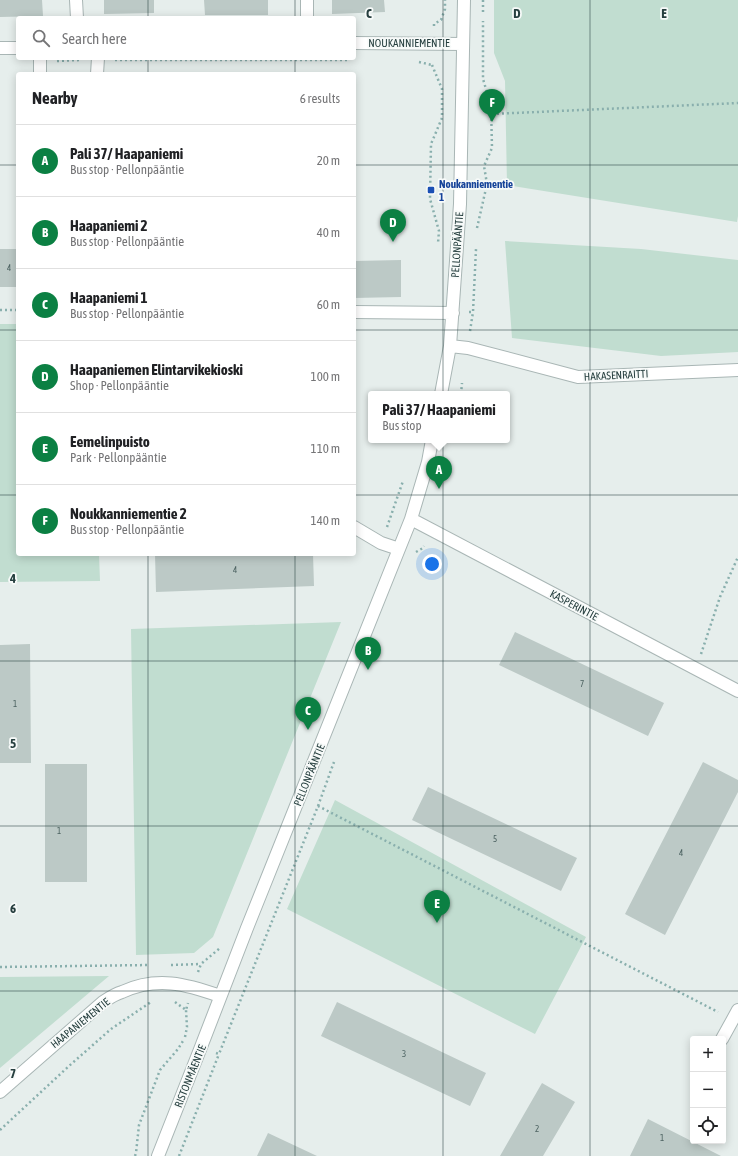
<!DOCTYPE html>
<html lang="en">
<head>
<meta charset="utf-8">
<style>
  body { margin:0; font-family:"Asap Condensed",sans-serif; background:#f2f2f2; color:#202124 }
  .controls { position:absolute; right:12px; bottom:12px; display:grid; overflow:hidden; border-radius:4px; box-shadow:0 2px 10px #0003 }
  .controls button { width:36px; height:36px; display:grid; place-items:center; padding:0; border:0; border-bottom:1px solid #e0e0e0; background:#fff; color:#202124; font:20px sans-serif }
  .you { position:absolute; left:432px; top:564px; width:14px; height:14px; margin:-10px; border:3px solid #fff; border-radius:50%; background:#1a73e8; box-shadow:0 0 0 6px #1a73e833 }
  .badge { display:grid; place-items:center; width:26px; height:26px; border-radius:50%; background:#0b8043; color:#fff; font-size:13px; font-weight:700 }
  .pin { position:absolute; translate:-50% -33px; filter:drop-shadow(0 1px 2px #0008) }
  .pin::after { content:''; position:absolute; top:21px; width:14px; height:12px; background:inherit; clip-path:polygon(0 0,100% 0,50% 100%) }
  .popup { position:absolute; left:368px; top:391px; width:142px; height:52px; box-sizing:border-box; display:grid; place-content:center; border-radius:4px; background:#fff; filter:drop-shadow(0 1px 3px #0005); font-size:13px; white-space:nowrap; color:#757577 }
  .popup b { font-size:15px; color:#202124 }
  .popup::after { content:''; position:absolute; left:50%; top:100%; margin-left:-8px; border:8px solid transparent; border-top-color:#fff }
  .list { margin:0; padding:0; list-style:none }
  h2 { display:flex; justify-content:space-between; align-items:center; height:52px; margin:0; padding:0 16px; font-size:17px }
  h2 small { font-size:13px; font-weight:400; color:#757577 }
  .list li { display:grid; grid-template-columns:26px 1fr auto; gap:12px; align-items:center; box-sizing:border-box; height:72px; padding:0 16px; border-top:1px solid #e0e0e0 }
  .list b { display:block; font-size:15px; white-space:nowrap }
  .list p { margin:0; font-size:13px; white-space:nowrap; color:#757577 }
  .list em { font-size:13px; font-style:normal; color:#757577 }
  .icon { flex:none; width:22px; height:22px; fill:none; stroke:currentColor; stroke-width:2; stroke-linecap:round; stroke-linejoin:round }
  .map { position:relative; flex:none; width:738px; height:1156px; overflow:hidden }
  .search { position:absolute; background:#fff; box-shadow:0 2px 10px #0003; left:16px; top:16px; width:340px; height:44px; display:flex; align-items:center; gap:10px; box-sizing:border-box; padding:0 14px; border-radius:4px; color:#757577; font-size:15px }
  .panel { position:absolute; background:#fff; box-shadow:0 2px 10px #0003; left:16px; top:72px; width:340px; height:484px; border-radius:4px }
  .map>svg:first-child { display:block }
  .green { fill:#c1ddd0 }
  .building { fill:#bcc9c6 }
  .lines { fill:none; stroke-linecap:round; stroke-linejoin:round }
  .minor-casing { stroke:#a9b6b5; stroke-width:14 }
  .path { stroke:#89afad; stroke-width:2.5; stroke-dasharray:2 3; stroke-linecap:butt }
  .minor { stroke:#fff; stroke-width:12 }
  .grid { fill:none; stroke:#263f3f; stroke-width:1; stroke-opacity:0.55 }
  .transit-dot { fill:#1a4fb4; stroke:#f7faf9; stroke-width:1.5 }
  .labels { text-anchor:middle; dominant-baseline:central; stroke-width:3.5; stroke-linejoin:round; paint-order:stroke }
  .number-label { font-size:9px; fill:#4c6261 }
  .street-label { font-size:11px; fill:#263f3f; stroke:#f7faf9 }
  .transit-label { font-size:11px; font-weight:bold; fill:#164399; stroke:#f7faf9; text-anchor:start }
  .grid-label { font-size:13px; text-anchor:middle; font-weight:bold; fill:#263f3f; stroke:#f7faf9; stroke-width:3.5; stroke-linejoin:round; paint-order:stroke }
</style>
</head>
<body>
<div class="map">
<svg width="738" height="1156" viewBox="0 0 738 1156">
  <rect width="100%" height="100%" fill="#e6eeec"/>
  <path class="green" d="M494,0H738V216L737,222L507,185L505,81L494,53Z
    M505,241L641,249L738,260V352L661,356L512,338Z
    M0,324H18V554H99L100,581L0,582Z
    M341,622L213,937L194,953L136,955L131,629Z
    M335,800L586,937L535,1034L287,909Z
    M109,976L0,1068V977Z"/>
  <path class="building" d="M0,0H42L43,16L0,17Z
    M104,0H154V13L104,14Z
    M204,0H268V15H205Z
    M332,0H384L385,12L332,14Z
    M0,249H18V287H0Z
    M401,260V297L354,298V261Z
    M155,554H313L314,586L156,592Z
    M515,632L664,703L648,736L499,665Z
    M30,644L31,763H0V645Z
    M703,762L738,780V792L665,935L625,914Z
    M45,764H87V882H45Z
    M428,787L577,858L561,891L412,820Z
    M337,1002L486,1073L470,1106L321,1036Z
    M542,1083L575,1102L543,1156H500Z
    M648,1119L721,1156H630Z
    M268,1133L317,1156H257Z"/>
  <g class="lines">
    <g class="minor-casing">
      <path id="minor" d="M76,0L77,18
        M307,0V18
        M354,43L463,44
        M0,48H18
        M40,58V74
        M97,74L98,58
        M354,312L453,313
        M450,346L468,348L578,377L738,370
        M441,394L450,346L460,204L464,0
        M411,519L738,691
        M354,527L381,543L399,549
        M722,1039L738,1010
        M0,1092L103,1002C109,998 115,994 122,992C157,976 186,984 220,996
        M158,1156L201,1047L247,928L411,519L428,462L432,440"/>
    </g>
    <path class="path" d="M483,12V0
      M434,26V24L441,20L445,9V0
      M115,60H348
      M57,61L80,60
      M419,62L432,65
      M432,65L442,89V118L431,144L430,199L439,231L438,243
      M492,114L738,103
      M477,228L487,184L484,166L492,148L491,106L483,79V21
      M0,310H18
      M469,312H473L476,249
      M470,331L473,312
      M461,394L462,383
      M387,527L403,481
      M416,552L423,548L424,546
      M701,654L720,597L738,557
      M318,806L334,762
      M171,965L201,964
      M0,967L150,965
      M198,972L201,964L220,948
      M175,1002L186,1010L188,1003
      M185,1037L187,1027L186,1010
      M216,1053L219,1054L318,806L718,1012
      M0,1130L69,1066L111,1029L151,1002
      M135,1156L136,1153L139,1125L160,1070L178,1049L183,1041
      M179,1156L219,1054"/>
    <use href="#minor" class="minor"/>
  </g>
  <path class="grid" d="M148,0V18M295,0V18M443,0V1156M590,0V1156M148,58V74M295,58V74M0,165H18M354,165H738M0,330H18M354,330H738M0,495H18M354,495H738M148,554V1156M295,554V1156M0,661H738M0,826H738M0,991H738"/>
  <rect class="transit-dot" x="427" y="186" width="8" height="8" rx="2"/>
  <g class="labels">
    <g class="number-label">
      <text x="9" y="268">4</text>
      <text x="235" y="570">4</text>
      <text x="582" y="684">7</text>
      <text x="15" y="704">1</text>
      <text x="59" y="831">1</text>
      <text x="495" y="839">5</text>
      <text x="681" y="853">4</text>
      <text x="404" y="1054">3</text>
      <text x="537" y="1129">2</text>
      <text x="662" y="1138">1</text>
    </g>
    <g class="street-label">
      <text x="409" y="43">NOUKANNIEMENTIE</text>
      <text transform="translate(457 245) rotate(-86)">PELLONPÄÄNTIE</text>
      <text transform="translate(616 375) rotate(-3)">HAKASENRAITTI</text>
      <text transform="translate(574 605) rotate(28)">KASPERINTIE</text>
      <text transform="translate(309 775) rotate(-68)">PELLONPÄÄNTIE</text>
      <text transform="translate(80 1023) rotate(-39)">HAAPANIEMENTIE</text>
      <text transform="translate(190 1076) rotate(-68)">RISTONMÄENTIE</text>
    </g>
    <g class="transit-label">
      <text x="439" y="184">Noukanniementie<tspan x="439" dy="13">1</tspan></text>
    </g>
  </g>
  <g class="grid-label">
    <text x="369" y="18">C</text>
    <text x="517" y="18">D</text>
    <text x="664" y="18">E</text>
    <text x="13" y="583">4</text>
    <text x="13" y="748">5</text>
    <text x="13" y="913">6</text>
    <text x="13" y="1078">7</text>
  </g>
</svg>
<div class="controls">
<button>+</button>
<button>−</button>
<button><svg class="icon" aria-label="locate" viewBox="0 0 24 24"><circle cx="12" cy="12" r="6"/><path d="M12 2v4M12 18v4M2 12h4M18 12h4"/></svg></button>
</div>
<div class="you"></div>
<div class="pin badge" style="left:439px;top:489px">A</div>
<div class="popup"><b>Pali 37/ Haapaniemi</b>Bus stop</div>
<div class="pin badge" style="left:368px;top:670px">B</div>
<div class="pin badge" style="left:308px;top:730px">C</div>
<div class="pin badge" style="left:393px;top:242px">D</div>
<div class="pin badge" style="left:437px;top:923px">E</div>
<div class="pin badge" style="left:492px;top:122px">F</div>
<div class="search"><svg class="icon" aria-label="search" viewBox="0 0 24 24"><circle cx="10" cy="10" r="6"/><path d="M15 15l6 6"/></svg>Search here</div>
<section class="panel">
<h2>Nearby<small>6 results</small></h2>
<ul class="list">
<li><span class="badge">A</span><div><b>Pali 37/ Haapaniemi</b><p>Bus stop · Pellonpääntie</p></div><em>20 m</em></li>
<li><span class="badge">B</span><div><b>Haapaniemi 2</b><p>Bus stop · Pellonpääntie</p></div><em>40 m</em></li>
<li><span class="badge">C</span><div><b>Haapaniemi 1</b><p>Bus stop · Pellonpääntie</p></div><em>60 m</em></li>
<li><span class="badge">D</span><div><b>Haapaniemen Elintarvikekioski</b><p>Shop · Pellonpääntie</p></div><em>100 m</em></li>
<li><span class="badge">E</span><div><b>Eemelinpuisto</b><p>Park · Pellonpääntie</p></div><em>110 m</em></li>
<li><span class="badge">F</span><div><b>Noukkanniementie 2</b><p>Bus stop · Pellonpääntie</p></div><em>140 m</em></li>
</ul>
</section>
</div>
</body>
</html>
